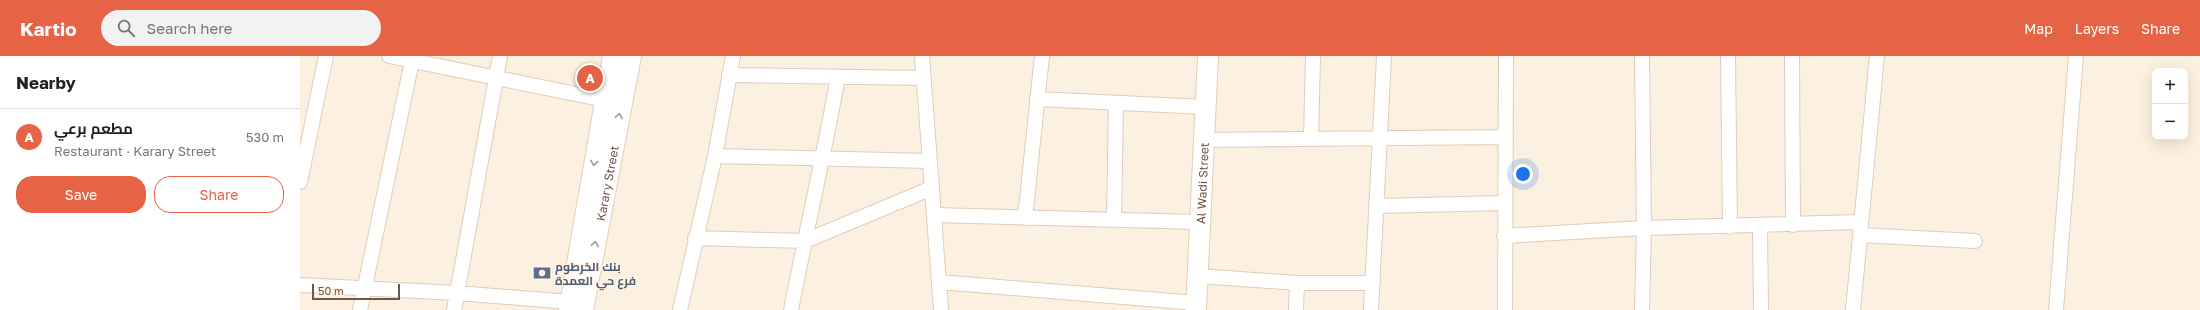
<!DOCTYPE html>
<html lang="en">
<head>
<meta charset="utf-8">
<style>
  body { margin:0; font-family:"Golos Text",Cairo,sans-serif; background:#f2f2f2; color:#222 }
  .controls { position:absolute; right:12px; top:12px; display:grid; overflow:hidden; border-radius:8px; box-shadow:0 4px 16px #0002 }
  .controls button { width:36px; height:36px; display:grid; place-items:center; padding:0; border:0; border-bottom:1px solid #e0e0e0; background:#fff; color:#222; font:20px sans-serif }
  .scale { position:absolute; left:12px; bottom:10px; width:88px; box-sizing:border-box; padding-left:4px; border:2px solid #735648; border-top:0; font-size:11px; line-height:14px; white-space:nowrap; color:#735648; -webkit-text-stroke:3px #fff4e6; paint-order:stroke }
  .you { position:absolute; left:1223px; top:118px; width:14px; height:14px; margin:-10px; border:3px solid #fff; border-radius:50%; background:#1a73e8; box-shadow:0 0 0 6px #1a73e833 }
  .badge { display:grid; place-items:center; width:26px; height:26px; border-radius:50%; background:#e76345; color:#fff; font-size:13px; font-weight:700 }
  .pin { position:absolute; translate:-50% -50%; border:2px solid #fff; box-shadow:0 1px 4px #0006 }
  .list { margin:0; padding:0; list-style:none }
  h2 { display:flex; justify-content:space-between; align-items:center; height:52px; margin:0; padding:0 16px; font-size:17px }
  h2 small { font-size:13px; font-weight:400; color:#767676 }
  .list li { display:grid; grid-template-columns:26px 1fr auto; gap:12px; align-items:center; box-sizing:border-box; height:56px; padding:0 16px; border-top:1px solid #e0e0e0 }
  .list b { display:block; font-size:15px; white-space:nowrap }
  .list p { margin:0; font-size:13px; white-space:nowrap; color:#767676 }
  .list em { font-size:13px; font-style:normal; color:#767676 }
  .actions { display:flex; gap:8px; padding:12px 16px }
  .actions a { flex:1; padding:9px 0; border:1px solid #e76345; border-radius:16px; text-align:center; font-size:14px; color:#e76345 }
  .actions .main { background:#e76345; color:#fff }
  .icon { flex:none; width:22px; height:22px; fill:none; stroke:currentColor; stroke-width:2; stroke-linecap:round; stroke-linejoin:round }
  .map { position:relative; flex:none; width:1900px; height:254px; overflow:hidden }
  header { display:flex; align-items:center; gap:24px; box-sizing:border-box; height:56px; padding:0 20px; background:#e76345; color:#fff }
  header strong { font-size:19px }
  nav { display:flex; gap:22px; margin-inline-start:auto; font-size:14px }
  .search { width:280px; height:36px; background:#f2f2f2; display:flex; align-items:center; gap:10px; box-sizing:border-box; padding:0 14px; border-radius:22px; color:#767676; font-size:15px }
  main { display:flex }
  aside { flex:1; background:#fff }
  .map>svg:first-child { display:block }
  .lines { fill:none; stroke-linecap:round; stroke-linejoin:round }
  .street-casing { stroke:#e0ccbc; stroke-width:16 }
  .secondary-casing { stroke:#e5cdba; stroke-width:22 }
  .street { stroke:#fff; stroke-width:14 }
  .secondary { stroke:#fff; stroke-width:20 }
  .oneway { stroke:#ab9a91 }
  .labels { text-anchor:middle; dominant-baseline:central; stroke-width:3; stroke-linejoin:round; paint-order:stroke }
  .street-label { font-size:12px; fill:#735648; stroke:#fff4e6 }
  .service-label { font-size:12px; font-weight:bold; fill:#4e5e75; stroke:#fff4e6; text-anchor:start }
</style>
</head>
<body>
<header>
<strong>Kartio</strong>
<div class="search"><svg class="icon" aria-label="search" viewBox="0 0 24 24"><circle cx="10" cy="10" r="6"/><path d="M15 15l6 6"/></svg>Search here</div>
<nav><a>Map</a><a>Layers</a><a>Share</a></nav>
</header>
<main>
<aside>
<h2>Nearby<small></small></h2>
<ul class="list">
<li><span class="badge">A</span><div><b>مطعم برعي</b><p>Restaurant · Karary Street</p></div><em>530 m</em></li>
</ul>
<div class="actions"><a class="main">Save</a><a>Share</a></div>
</aside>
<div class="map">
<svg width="1900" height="254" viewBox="0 0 1900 254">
  <rect width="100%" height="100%" fill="#fcf0e0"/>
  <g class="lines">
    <g class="street-casing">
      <path id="street" d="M89,0L305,44
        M622,0L641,254
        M1428,0L1430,171
        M1492,0L1493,169
        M429,19L624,22
        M737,43L905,51
        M1011,83L1013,0
        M903,84L1206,81
        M415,100L630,105
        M0,126L26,0
        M1076,150L1205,147
        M634,159L900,166
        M725,162L742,0
        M814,164L816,48
        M1460,171L1461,254
        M1560,179L1675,185
        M1204,180L1344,172L1561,166
        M395,182L505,185L632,132
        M898,220L997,227H1073
        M639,226L896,247
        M0,229L157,237L271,246
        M60,254L113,0
        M154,254L200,0
        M380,254L415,100L433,0
        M491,254C506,176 524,99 538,21
        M996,254L997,227
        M1071,254L1084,0
        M1205,254L1206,0
        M1342,254L1344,172L1342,0
        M1553,254L1577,0
        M1756,254L1776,0"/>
    </g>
    <g class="secondary-casing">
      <g id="secondary">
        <path d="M269,254L313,0"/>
        <path id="s1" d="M283,254L331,0"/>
        <path id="s2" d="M896,254L908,0"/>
      </g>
    </g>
    <use href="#street" class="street"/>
    <use href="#secondary" class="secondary"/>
  </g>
  <defs><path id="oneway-chevron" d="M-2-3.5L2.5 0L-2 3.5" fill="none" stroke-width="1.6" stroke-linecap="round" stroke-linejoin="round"/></defs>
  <g class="oneway">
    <use href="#oneway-chevron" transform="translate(319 60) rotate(-79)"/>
    <use href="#oneway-chevron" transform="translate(294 107) rotate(100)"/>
    <use href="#oneway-chevron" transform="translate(295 188) rotate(-79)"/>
  </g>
  <defs>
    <g id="bank-bare" transform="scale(1.38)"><path d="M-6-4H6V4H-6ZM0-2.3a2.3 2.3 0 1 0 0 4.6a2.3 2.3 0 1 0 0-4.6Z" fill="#5c6f8a" stroke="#fff4e6" stroke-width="2.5" paint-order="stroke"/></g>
  </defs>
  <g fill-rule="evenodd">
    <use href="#bank-bare" x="242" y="217"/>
  </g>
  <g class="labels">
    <g class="street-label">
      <text stroke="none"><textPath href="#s1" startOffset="129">Karary Street</textPath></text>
      <text stroke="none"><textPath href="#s2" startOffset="127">Al Wadi Street</textPath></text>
    </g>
    <g class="service-label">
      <text x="255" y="210">بنك الخرطوم<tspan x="255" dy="14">فرع حي العمدة</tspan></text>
    </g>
  </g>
</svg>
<div class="controls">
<button>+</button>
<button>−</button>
</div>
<div class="scale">50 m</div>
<div class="you"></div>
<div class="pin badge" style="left:290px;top:22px">A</div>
</div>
</main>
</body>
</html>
